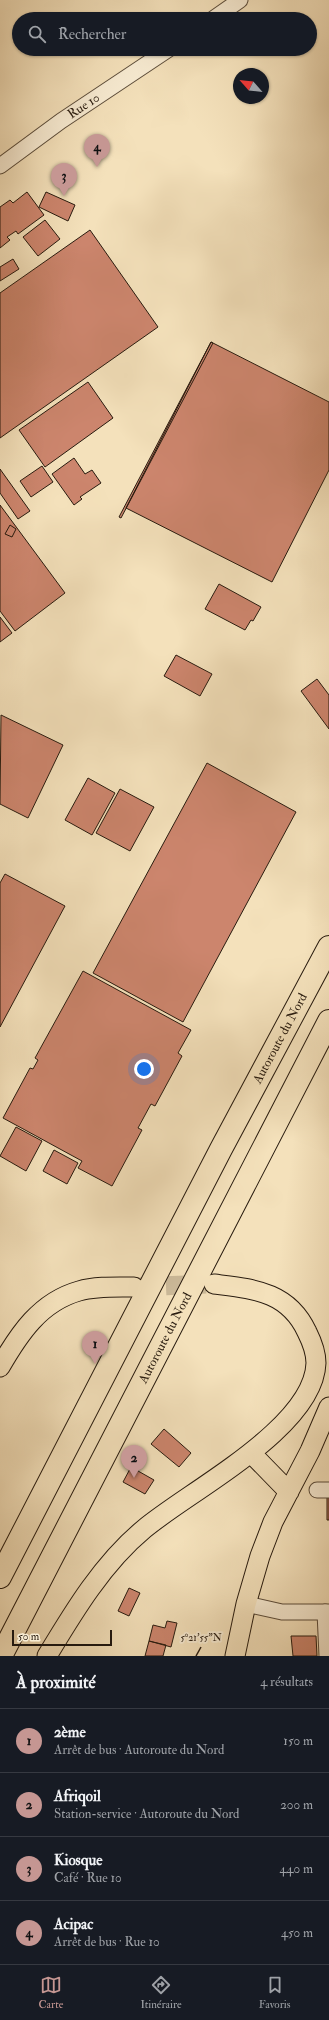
<!DOCTYPE html>
<html lang="fr">
<head>
<meta charset="utf-8">
<style>
  body { margin:0; font-family:"IM FELL Double Pica",serif; background:#20242c; color:#f1f3f6 }
  .compass { position:absolute; left:233px; top:68px; width:36px; height:36px; border-radius:50%; background:#171b24; box-shadow:0 1px 3px #0004; rotate:297deg }
  .scale { position:absolute; left:12px; bottom:10px; width:100px; box-sizing:border-box; padding-left:4px; border:2px solid #281b0f; border-top:0; font-size:11px; line-height:14px; white-space:nowrap; color:#281b0f; -webkit-text-stroke:3px #f8ecd3; paint-order:stroke }
  .you { position:absolute; left:144px; top:1069px; width:14px; height:14px; margin:-10px; border:3px solid #fff; border-radius:50%; background:#1a73e8; box-shadow:0 0 0 6px #1a73e833 }
  .badge { display:grid; place-items:center; width:26px; height:26px; border-radius:50%; background:#c59692; color:#111; font-size:13px; font-weight:700 }
  .pin { position:absolute; translate:-50% -33px; filter:drop-shadow(0 1px 2px #0008) }
  .pin::after { content:''; position:absolute; top:21px; width:14px; height:12px; background:inherit; clip-path:polygon(0 0,100% 0,50% 100%) }
  .list { margin:0; padding:0; list-style:none }
  h2 { display:flex; justify-content:space-between; align-items:center; height:52px; margin:0; padding:0 16px; font-size:17px }
  h2 small { font-size:13px; font-weight:400; color:#9ea1a6 }
  .list li { display:grid; grid-template-columns:26px 1fr auto; gap:12px; align-items:center; box-sizing:border-box; height:64px; padding:0 16px; border-top:1px solid #363941 }
  .list b { display:block; font-size:15px; white-space:nowrap }
  .list p { margin:0; font-size:13px; white-space:nowrap; color:#9ea1a6 }
  .list em { font-size:13px; font-style:normal; color:#9ea1a6 }
  .icon { flex:none; width:22px; height:22px; fill:none; stroke:currentColor; stroke-width:2; stroke-linecap:round; stroke-linejoin:round }
  .map { position:relative; flex:none; width:329px; height:1656px; overflow:hidden }
  .search { position:absolute; background:#171b24; box-shadow:0 1px 3px #0004; left:12px; right:12px; top:12px; height:44px; display:flex; align-items:center; gap:10px; box-sizing:border-box; padding:0 14px; border-radius:22px; color:#9ea1a6; font-size:15px }
  .sheet { height:308px; background:#171b24 }
  nav { display:flex; justify-content:space-around; align-items:center; box-sizing:border-box; height:56px; border-top:1px solid #363941; background:#171b24; font-size:11px; color:#9ea1a6 }
  nav a { display:grid; justify-items:center; gap:2px }
  nav .on { color:#c59692 }
  .map>svg:first-child { display:block }
  .building { fill:#cc856d; stroke:#281b0f }
  .lines { fill:none; stroke-linecap:round; stroke-linejoin:round }
  .major-tunnel { stroke:#cbb999; stroke-width:19; stroke-dasharray:19 10; stroke-linecap:butt }
  .minor-casing { stroke:#5b4c3a; stroke-width:17 }
  .major-casing { stroke:#281b0f; stroke-width:21 }
  .highway-casing { stroke:#281b0f; stroke-width:24 }
  .minor { stroke:#f8ecd3; stroke-width:15 }
  .major { stroke:#f4e1bb; stroke-width:19 }
  .highway { stroke:#f4e1bb; stroke-width:22 }
  .ticks { fill:none; stroke:#281b0f; stroke-width:1.5 }
  .labels { text-anchor:middle; dominant-baseline:central; stroke-width:3.5; stroke-linejoin:round; paint-order:stroke }
  .street-label { font-size:13px; fill:#281b0f; stroke:#f8ecd3 }
  .ticks-label { font-size:10px; text-anchor:middle; fill:#281b0f; stroke:#f8ecd3; stroke-width:3.5; stroke-linejoin:round; paint-order:stroke }
</style>
</head>
<body>
<div class="map">
<svg width="329" height="1656" viewBox="0 0 329 1656">
  <rect width="100%" height="100%" fill="#f4e1bb"/>
  <filter id="stains"><feTurbulence type="fractalNoise" baseFrequency=".005" numOctaves="4"/><feColorMatrix values="0 0 0 0 .2 0 0 0 0 .09 0 0 0 0 .02 0 0 0 .5 -.17"/></filter>
  <radialGradient id="worn" r=".72"><stop offset=".6" stop-color="#630" stop-opacity="0"/><stop offset="1" stop-color="#630" stop-opacity=".3"/></radialGradient>
  <path class="building" d="M27,192L44,215L18,234L16,231L7,237L10,240L0,248V207L10,200L13,203Z
    M46,192L75,205L68,221L39,207Z
    M45,220L60,239L38,256L23,237Z
    M90,230L158,327L0,438V293Z
    M13,259L19,269L0,281V267Z
    M211,342L329,402V470L272,582L126,508Z
    M211,342L213,343L121,518L119,517Z
    M88,382L113,418L45,467L19,430Z
    M74,458L85,474L92,470L101,483L80,497L82,499L74,505L52,474Z
    M42,466L53,482L31,497L20,481Z
    M0,469L30,511L18,519L0,493Z
    M0,505L65,593L15,631L0,611Z
    M10,525L16,529L12,537L5,534Z
    M219,584L261,607L253,621L251,620L245,630L205,609Z
    M0,617L12,633L0,642Z
    M176,655L212,674L200,696L164,676Z
    M317,679L329,695V729L301,691Z
    M1,715L63,745L28,818L0,804Z
    M207,763L296,812L183,1022L93,973Z
    M88,778L115,793L92,835L65,820Z
    M120,789L154,807L130,851L96,833Z
    M5,874L65,906L0,1027V883Z
    M83,971L191,1030L178,1053L182,1056L155,1106L151,1104L138,1128L142,1130L112,1186L78,1168L82,1161L3,1118L30,1068L33,1069L38,1060L35,1058Z
    M16,1127L42,1141L26,1171L0,1156Z
    M54,1150L78,1163L67,1184L43,1171Z
    M164,1429L191,1453L179,1467L151,1444Z
    M131,1467L154,1480L145,1494L123,1482Z
    M327,1497H329V1520H327Z
    M129,1588L140,1593L129,1616L118,1611Z
    M167,1621L177,1623L171,1647L149,1641L153,1625L165,1628Z
    M291,1636H316L317,1656H293Z
    M149,1641L166,1645L163,1656H145Z"/>
  <g class="lines">
    <path class="major-tunnel" d="M137,1287L206,1284"/>
    <g class="minor-casing">
      <g id="minor">
        <path d="M213,19L240,0"/>
        <path id="s1" d="M0,166L61,121L169,49"/>
        <path d="M317,1490H329"/>
        <path d="M246,1604L282,1612H329"/>
        <path d="M325,1612L327,1656"/>
      </g>
    </g>
    <g class="major-casing">
      <path id="major" d="M0,1367C19,1334 40,1302 79,1291C96,1286 116,1287 134,1287
        M251,1453L289,1492
        M47,1656C74,1611 103,1563 144,1529C189,1491 314,1428 316,1363C316,1352 312,1342 307,1332C288,1291 253,1289 214,1284
        M235,1656L246,1604L260,1556L273,1522L310,1451L329,1407"/>
    </g>
    <g class="highway-casing">
      <g id="highway">
        <path id="s2" d="M0,1577L221,1149L329,947"/>
        <path id="s3" d="M1,1656L329,1021"/>
      </g>
    </g>
    <use href="#minor" class="minor"/>
    <use href="#major" class="major"/>
    <use href="#highway" class="highway"/>
  </g>
  <path class="ticks" d="M196,1656L201,1647"/>
  <g class="labels">
    <g class="street-label">
      <text stroke="none"><textPath href="#s1" startOffset="103">Rue 10</textPath></text>
      <text stroke="none"><textPath href="#s2" startOffset="607">Autoroute du Nord</textPath></text>
      <text stroke="none"><textPath href="#s3" startOffset="358">Autoroute du Nord</textPath></text>
    </g>
  </g>
  <g class="ticks-label">
    <text x="201" y="1641">5°21'55"N</text>
  </g>
  <rect width="100%" height="100%" filter="url(#stains)"/>
  <rect width="100%" height="100%" fill="url(#worn)"/>
</svg>
<svg class="compass" viewBox="-18 -18 36 36"><path d="M0-13l5 13h-10z" fill="#e53935"/><path d="M0 13l5-13h-10z" fill="#9ea1a6"/></svg>
<div class="scale">50 m</div>
<div class="you"></div>
<div class="pin badge" style="left:95px;top:1364px">1</div>
<div class="pin badge" style="left:134px;top:1478px">2</div>
<div class="pin badge" style="left:64px;top:196px">3</div>
<div class="pin badge" style="left:97px;top:167px">4</div>
<div class="search"><svg class="icon" aria-label="search" viewBox="0 0 24 24"><circle cx="10" cy="10" r="6"/><path d="M15 15l6 6"/></svg>Rechercher</div>
</div>
<section class="sheet">
<h2>À proximité<small>4 résultats</small></h2>
<ul class="list">
<li><span class="badge">1</span><div><b>2ème</b><p>Arrêt de bus · Autoroute du Nord</p></div><em>150 m</em></li>
<li><span class="badge">2</span><div><b>Afriqoil</b><p>Station-service · Autoroute du Nord</p></div><em>200 m</em></li>
<li><span class="badge">3</span><div><b>Kiosque</b><p>Café · Rue 10</p></div><em>440 m</em></li>
<li><span class="badge">4</span><div><b>Acipac</b><p>Arrêt de bus · Rue 10</p></div><em>450 m</em></li>
</ul>
</section>
<nav>
<a class="on"><svg class="icon" aria-label="map" viewBox="0 0 24 24"><path d="M3 6l6-2 6 2 6-2v14l-6 2-6-2-6 2zM9 4v14M15 6v14"/></svg>Carte</a>
<a><svg class="icon" aria-label="directions" viewBox="0 0 24 24"><path d="M12 3l9 9-9 9-9-9zM9 14v-3h6M13 9l2 2-2 2"/></svg>Itinéraire</a>
<a><svg class="icon" aria-label="saved" viewBox="0 0 24 24"><path d="M7 4h10v16l-5-4-5 4z"/></svg>Favoris</a>
</nav>
</body>
</html>
